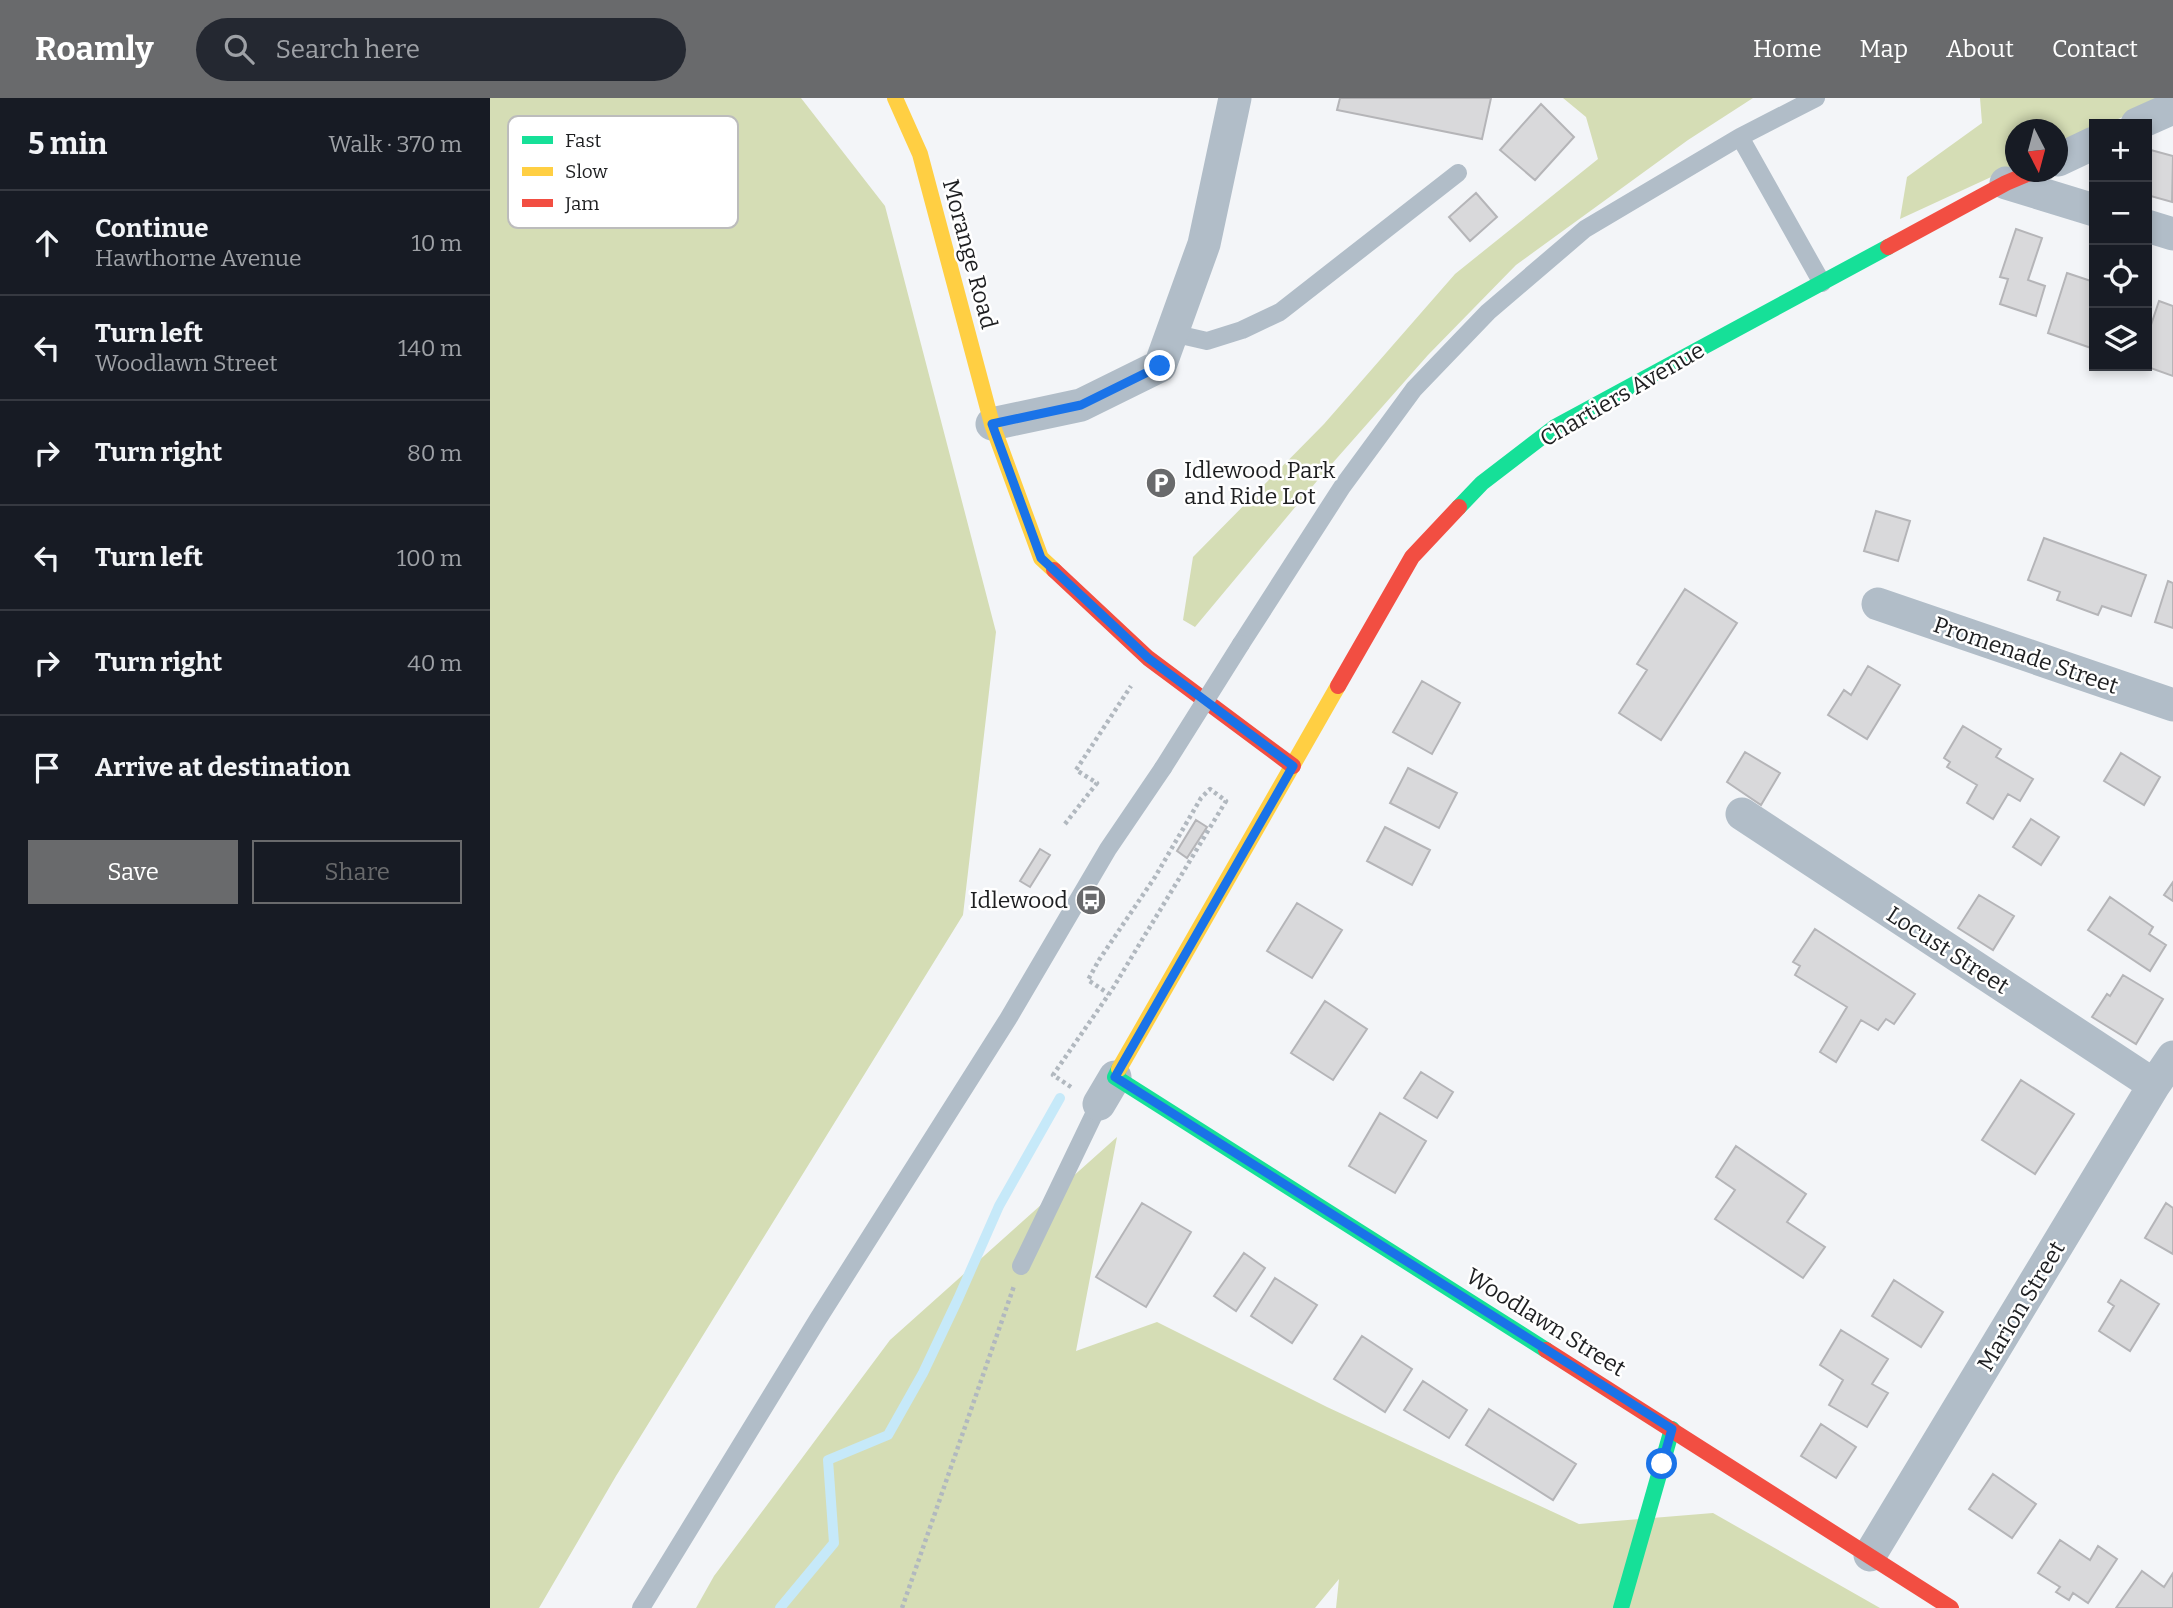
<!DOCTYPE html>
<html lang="en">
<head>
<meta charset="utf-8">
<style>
  body { margin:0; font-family:Bitter,serif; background:#242831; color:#f1f3f6 }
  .controls { position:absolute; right:21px; top:21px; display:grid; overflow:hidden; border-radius:0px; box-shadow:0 4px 10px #0003 }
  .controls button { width:63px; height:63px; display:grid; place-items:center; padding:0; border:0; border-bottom:2px solid #363941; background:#171b24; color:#f1f3f6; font:35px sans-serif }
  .compass { position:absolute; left:1515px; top:21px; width:63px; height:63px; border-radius:50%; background:#171b24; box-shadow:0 4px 10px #0003; rotate:174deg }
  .stop { position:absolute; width:21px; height:21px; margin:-16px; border:5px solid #1a73e8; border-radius:50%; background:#fff }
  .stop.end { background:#1a73e8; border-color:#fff; box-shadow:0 2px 7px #0008 }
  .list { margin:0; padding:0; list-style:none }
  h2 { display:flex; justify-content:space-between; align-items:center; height:91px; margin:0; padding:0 28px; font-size:30px }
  h2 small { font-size:23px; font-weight:400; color:#9ea1a6 }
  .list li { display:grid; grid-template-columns:46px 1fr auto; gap:21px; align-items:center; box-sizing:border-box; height:105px; padding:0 28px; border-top:2px solid #363941 }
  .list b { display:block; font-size:26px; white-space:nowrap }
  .list p { margin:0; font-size:23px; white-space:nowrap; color:#9ea1a6 }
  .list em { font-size:23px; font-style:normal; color:#9ea1a6 }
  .actions { display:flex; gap:14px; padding:21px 28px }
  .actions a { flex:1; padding:16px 0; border:2px solid #696a6c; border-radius:0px; text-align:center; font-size:24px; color:#696a6c }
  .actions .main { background:#696a6c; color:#fff }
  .icon { flex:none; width:38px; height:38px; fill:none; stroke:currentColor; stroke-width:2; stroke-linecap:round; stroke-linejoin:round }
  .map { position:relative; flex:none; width:1683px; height:1510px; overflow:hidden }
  header { display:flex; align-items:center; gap:42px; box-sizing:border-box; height:98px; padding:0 35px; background:#696a6c; color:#fff }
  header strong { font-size:33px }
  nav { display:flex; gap:38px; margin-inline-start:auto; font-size:24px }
  .search { width:490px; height:63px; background:#242831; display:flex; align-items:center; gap:18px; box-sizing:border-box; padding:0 24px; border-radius:38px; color:#9ea1a6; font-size:26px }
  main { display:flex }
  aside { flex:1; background:#171b24 }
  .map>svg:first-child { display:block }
  .forest { fill:#d5ddb5 }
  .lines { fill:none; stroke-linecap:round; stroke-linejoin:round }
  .stream { stroke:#c6e9f9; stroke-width:10 }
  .building { fill:#d9d9db; stroke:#b5b5b8; stroke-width:2 }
  .path { stroke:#b1b8bf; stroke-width:4.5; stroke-dasharray:3.5 3.5; stroke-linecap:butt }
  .lane { stroke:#b1bdc8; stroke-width:18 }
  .street { stroke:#b1bdc8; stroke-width:33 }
  .fast { stroke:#16e098; stroke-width:16 }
  .slow { stroke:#ffcf43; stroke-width:16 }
  .jam { stroke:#f24e42; stroke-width:16 }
  .lane-bridge { stroke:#b1bdc8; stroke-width:18 }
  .route { stroke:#1a73e8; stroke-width:9 }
  .labels { text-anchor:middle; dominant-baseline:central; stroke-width:5; stroke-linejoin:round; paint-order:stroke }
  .street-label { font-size:23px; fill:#1e1f21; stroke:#fff }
  .poi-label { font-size:23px; fill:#1e1f21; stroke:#fff; text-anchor:start }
  .key { fill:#fff; stroke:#bcbcbc; stroke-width:2 }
  .key-label { font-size:19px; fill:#1e1f21 }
</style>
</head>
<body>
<header>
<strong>Roamly</strong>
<div class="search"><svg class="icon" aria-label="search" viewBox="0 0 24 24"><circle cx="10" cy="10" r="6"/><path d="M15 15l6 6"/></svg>Search here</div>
<nav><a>Home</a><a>Map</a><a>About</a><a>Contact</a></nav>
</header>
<main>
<aside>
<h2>5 min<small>Walk · 370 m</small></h2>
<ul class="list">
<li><svg class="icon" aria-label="ahead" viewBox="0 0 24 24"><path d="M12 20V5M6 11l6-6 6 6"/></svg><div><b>Continue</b><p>Hawthorne Avenue</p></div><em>10 m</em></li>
<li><svg class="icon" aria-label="left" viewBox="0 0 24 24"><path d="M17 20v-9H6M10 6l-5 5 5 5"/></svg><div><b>Turn left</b><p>Woodlawn Street</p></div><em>140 m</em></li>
<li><svg class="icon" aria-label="right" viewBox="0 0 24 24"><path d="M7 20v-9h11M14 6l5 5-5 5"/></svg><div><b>Turn right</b></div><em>80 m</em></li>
<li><svg class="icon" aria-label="left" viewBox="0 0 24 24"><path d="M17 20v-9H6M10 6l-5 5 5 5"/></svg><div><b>Turn left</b></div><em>100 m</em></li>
<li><svg class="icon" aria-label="right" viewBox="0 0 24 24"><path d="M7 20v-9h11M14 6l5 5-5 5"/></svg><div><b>Turn right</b></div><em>40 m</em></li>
<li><svg class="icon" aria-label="arrive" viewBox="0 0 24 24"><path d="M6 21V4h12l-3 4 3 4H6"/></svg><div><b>Arrive at destination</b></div></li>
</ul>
<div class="actions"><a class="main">Save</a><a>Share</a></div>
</aside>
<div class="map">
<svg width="1683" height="1510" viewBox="0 0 1683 1510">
  <rect width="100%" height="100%" fill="#f3f5f8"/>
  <path class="forest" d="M0,0H311L395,108L506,534L473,817L126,1378L49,1510H0Z
    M1073,0H1263L1198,42L1026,167L938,257L832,377L705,529L693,522L703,459L834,326L965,176L1108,61L1096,19Z
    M1490,0H1675L1617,26H1604V32L1568,49V32H1526L1525,68L1410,121L1417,79L1492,25Z
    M627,1039L586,1253L667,1224L837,1309L1089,1426L1223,1415L1390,1510H846L849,1481L825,1510H206L224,1478L400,1242Z"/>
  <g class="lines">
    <path class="stream" d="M290,1510L344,1445L338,1362L398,1337L433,1275L468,1201L509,1108L570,1000"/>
  </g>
  <path class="building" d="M850,0H1001L992,41L847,12Z
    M1051,6L1084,39L1045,82L1010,52Z
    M1657,51L1683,58L1682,104L1657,97Z
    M986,95L1007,119L980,143L959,119Z
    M1526,131L1552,140L1538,182L1555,188L1546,218L1510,206L1518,181L1510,179Z
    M1577,175L1604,184V251L1558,235Z
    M1669,203L1683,208V278L1655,268H1657V239Z
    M1386,413L1420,423L1408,463L1374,453Z
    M1554,440L1656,477L1641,518L1612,508L1608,517L1567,502L1570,494L1538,482Z
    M1678,483L1683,485V530L1665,524Z
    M1195,491L1247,525L1171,642L1129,615L1157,572L1147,566Z
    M1378,568L1410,587L1377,641L1338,617L1354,592L1361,597Z
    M932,583L970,605L942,656L903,634Z
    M1473,628L1511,651L1506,659L1543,681L1530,703L1518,696L1503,721L1477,705L1487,687L1457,669L1460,664L1454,660Z
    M1255,654L1290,675L1271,707L1237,684Z
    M1631,655L1670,679L1654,707L1614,683Z
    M918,670L967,695L949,730L900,705Z
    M1541,721L1569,739L1551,767L1523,749Z
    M706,722L717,729L697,760L687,753Z
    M895,729L940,752L922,787L877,763Z
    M550,751L560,757L540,789L530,783Z
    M1683,784V803L1674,797Z
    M1489,797L1524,818L1503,852L1468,830Z
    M1620,799L1663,829L1659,836L1676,847L1660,873L1598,832Z
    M807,805L852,832L822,880L777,853Z
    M1325,831L1425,896L1404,926L1396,921L1388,932L1371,922L1346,964L1330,954L1357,909L1305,877L1310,868L1303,864Z
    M1633,877L1673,901L1646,946L1602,919L1617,896L1620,898Z
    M835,903L877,931L843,982L801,955Z
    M931,974L963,994L947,1020L914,1000Z
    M1531,982L1584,1016L1545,1076L1492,1042Z
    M890,1015L936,1043L905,1095L859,1068Z
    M1246,1048L1316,1096L1297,1124L1335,1149L1313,1180L1225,1121L1245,1092L1226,1079Z
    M652,1105L701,1134L656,1209L606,1179Z
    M1676,1105L1683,1110V1156L1655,1140Z
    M754,1155L775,1170L746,1213L724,1198Z
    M785,1180L827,1207L802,1245L761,1218Z
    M1404,1182L1453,1214L1431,1249L1382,1218Z
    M1631,1182L1669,1206L1640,1253L1609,1233L1624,1208L1618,1204Z
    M1351,1232L1398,1261L1382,1286L1398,1295L1377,1329L1339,1307L1353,1282L1330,1267Z
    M872,1238L922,1271L895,1314L844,1281Z
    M933,1283L977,1312L959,1340L914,1312Z
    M999,1311L1086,1366L1063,1402L976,1347Z
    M1331,1326L1366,1349L1346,1380L1311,1358Z
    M1503,1376L1546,1406L1522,1440L1479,1411Z
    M1570,1442L1600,1462L1608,1448L1627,1461L1598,1505L1583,1495L1579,1502L1566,1494L1570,1489L1548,1475Z
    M1652,1473L1674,1489L1683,1475V1510H1626Z"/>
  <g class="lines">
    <path class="path" d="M575,726L607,685L586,672L641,588
      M581,989L563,977L619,896L623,890L736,703L720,691L711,700L665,779L609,862L598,882L619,896
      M412,1510L524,1188"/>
    <path class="lane" d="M1250,39L1332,185
      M682,235L717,243L752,232L790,214L968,75
      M751,546L852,389L924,291L998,214L1095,131L1250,39L1326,0
      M531,1168L609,1006
      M151,1510L328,1221L518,921L618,751L673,670"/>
    <path class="street" d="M1647,26L1683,10
      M1568,62L1604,45
      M1516,85L1604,112
      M1657,128L1683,136
      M502,326L591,307L670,268L714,146L745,0
      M1388,506L1683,607
      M1252,716L1664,987
      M609,1006L625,979
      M1380,1457L1664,987L1683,959"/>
    <path class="fast" d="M969,409L992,385L1065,329L1398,149
      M629,971L625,979L1056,1252
      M1131,1510L1182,1331"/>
    <path class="slow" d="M405,0L430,56L502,326L551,460L564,472
      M629,971L848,588"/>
    <path class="jam" d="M1398,149L1516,85L1542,74
      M564,472L658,560L803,668
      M848,588L922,459L969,409
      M1056,1252L1461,1510"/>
    <path class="lane-bridge" d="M673,670L751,546"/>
  </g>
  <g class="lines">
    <path class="route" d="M670,268L591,307L502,326L551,460L658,560L803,668L625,979L1182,1331L1172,1366"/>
  </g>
  <defs>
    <g id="parking-disc" transform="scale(1.575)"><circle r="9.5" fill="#696a6c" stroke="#fff"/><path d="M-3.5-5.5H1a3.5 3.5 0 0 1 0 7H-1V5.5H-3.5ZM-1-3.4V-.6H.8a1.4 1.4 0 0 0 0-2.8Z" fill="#fff"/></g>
    <g id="bus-disc" transform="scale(1.575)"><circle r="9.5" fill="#696a6c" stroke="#fff"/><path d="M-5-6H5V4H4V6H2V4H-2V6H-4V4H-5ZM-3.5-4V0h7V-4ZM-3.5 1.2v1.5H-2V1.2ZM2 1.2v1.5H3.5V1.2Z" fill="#fff"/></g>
  </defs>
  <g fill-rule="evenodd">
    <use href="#parking-disc" x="671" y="385"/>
    <use href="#bus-disc" x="601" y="802"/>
  </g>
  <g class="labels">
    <g class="street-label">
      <text transform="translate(480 156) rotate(75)">Morange Road</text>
      <text transform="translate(1132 296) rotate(-30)">Chartiers Avenue</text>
      <text transform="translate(1536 557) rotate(19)">Promenade Street</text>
      <text transform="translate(1458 852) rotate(33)">Locust Street</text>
      <text transform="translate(1531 1208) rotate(-59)">Marion Street</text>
      <text transform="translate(1056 1224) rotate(32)">Woodlawn Street</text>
    </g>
    <g class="poi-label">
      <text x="694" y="372">Idlewood Park<tspan x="694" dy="26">and Ride Lot</tspan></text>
      <text x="578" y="802" text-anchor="end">Idlewood</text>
    </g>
  </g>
  <rect x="18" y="18" width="230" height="112" rx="10" class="key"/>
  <rect x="32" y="38" width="31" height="8" fill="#16e098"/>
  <rect x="32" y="69" width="31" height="9" fill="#ffcf43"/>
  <rect x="32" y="101" width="31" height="8" fill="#f24e42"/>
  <g class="key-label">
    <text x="75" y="49">Fast</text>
    <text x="75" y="80">Slow</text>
    <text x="75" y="112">Jam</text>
  </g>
</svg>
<div class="controls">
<button>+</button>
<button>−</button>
<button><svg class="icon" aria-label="locate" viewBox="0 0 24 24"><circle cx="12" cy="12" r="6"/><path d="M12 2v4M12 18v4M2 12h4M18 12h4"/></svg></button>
<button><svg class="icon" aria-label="layers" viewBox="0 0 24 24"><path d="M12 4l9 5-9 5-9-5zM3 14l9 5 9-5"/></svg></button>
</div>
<svg class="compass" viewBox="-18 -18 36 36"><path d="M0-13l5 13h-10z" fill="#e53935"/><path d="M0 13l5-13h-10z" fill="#9ea1a6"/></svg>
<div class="stop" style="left:1172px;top:1366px"></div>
<div class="stop end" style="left:670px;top:268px"></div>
</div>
</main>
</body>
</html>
